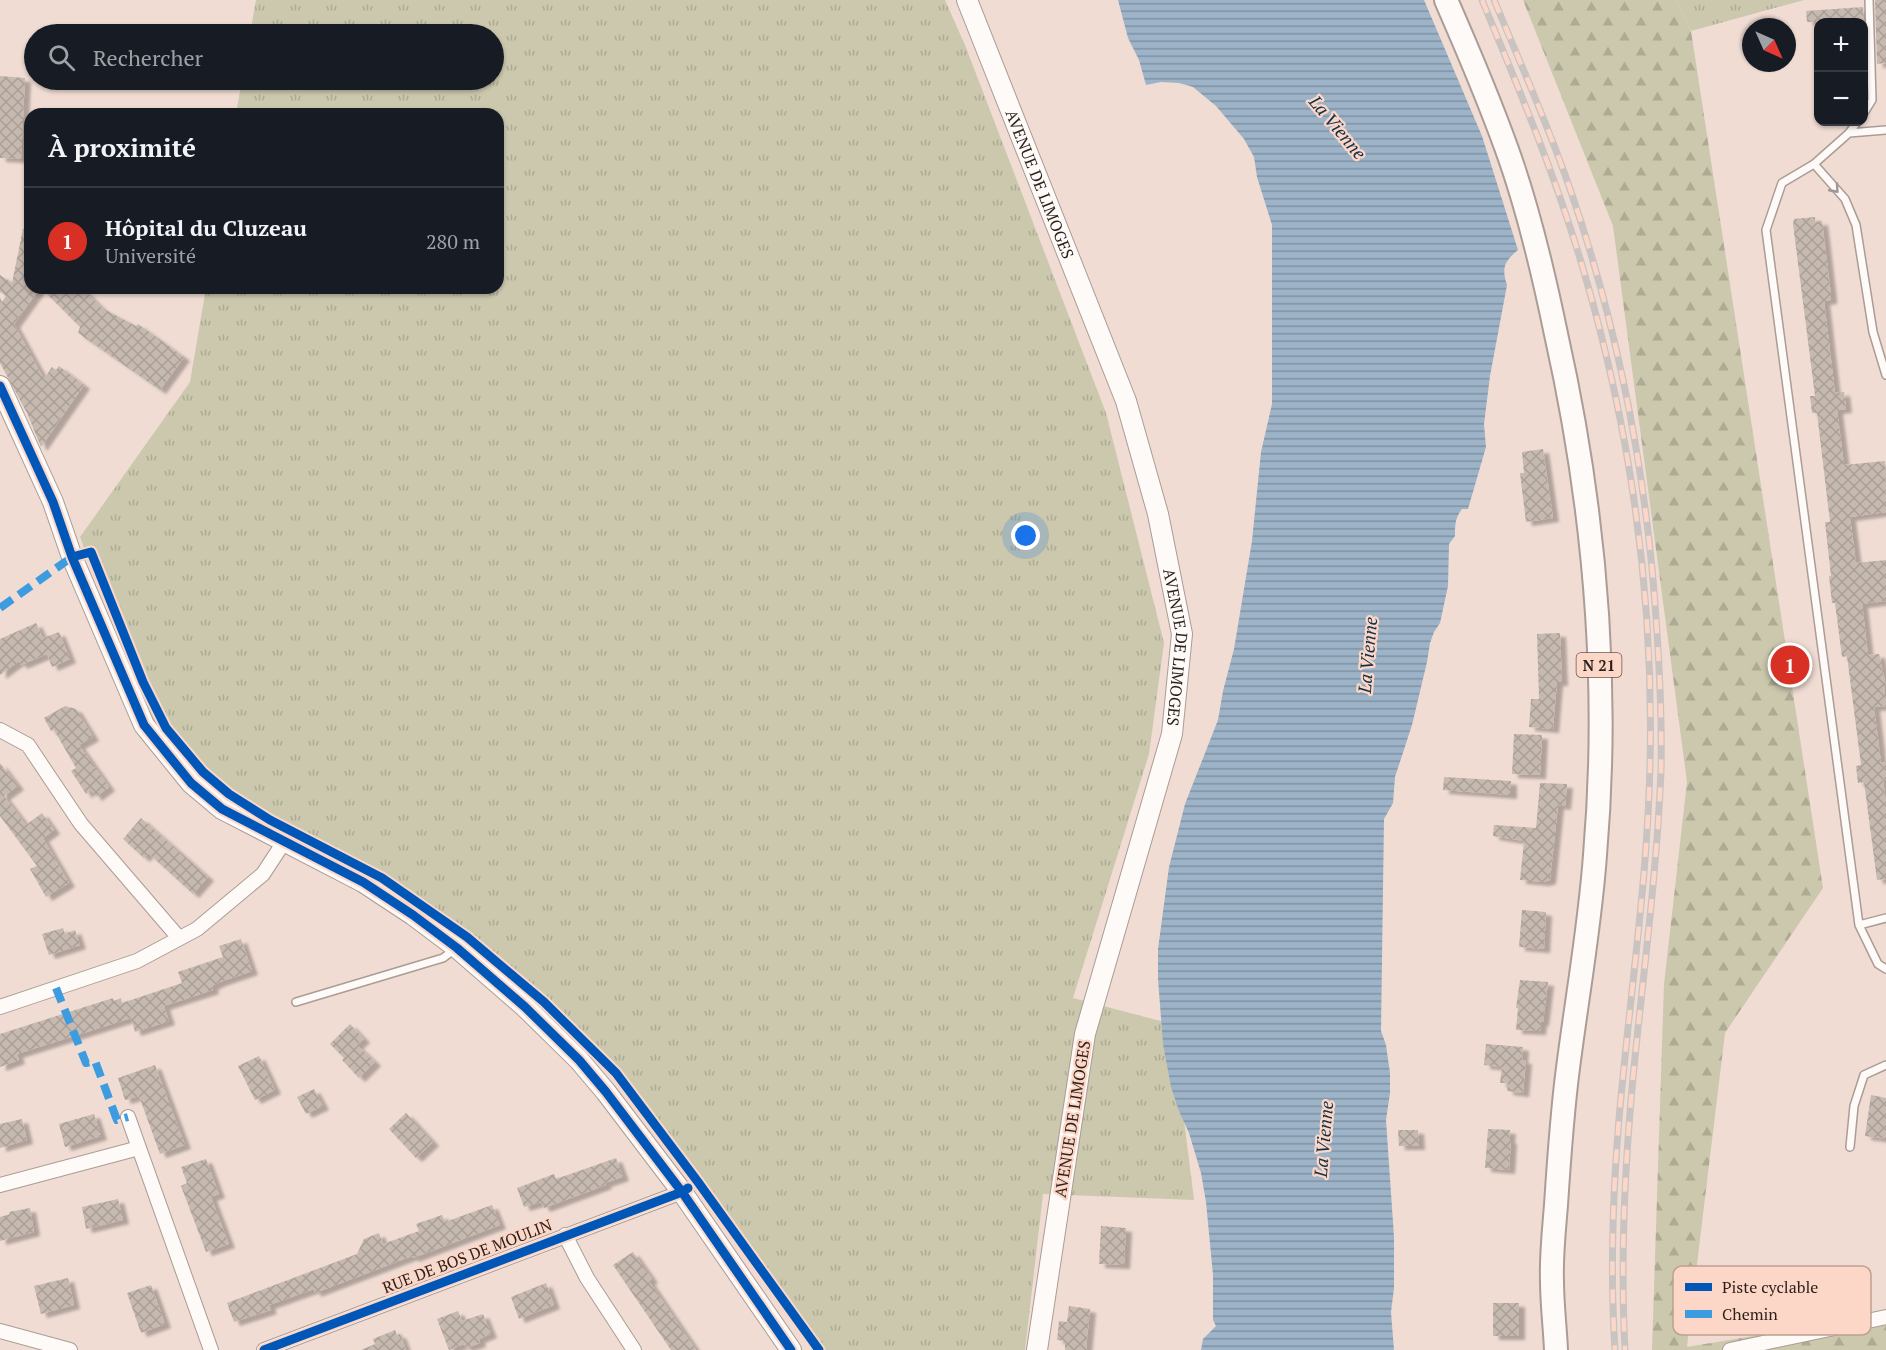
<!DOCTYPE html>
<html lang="fr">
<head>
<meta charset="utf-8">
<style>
  body { margin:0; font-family:"PT Serif",serif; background:#242831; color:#f1f3f6 }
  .controls { position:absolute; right:18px; top:18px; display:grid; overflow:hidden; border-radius:12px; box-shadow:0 2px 4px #0004 }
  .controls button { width:54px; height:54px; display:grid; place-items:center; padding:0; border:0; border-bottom:2px solid #363941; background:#171b24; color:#f1f3f6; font:30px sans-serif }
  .compass { position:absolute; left:1742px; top:18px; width:54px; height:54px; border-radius:50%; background:#171b24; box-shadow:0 2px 4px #0004; rotate:135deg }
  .you { position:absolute; left:1026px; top:536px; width:21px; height:21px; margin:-15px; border:4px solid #fff; border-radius:50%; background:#1a73e8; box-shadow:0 0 0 9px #1a73e833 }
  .badge { display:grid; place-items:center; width:39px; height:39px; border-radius:50%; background:#d93025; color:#fff; font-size:20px; font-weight:700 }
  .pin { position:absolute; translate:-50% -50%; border:3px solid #fff; box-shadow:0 2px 6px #0006 }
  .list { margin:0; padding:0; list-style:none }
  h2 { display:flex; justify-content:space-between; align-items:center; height:78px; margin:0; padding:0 24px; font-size:26px }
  h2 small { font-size:20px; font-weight:400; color:#9ea1a6 }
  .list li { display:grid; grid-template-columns:39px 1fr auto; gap:18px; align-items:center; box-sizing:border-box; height:108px; padding:0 24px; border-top:2px solid #363941 }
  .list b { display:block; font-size:22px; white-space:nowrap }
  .list p { margin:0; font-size:20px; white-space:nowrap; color:#9ea1a6 }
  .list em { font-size:20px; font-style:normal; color:#9ea1a6 }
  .icon { flex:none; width:33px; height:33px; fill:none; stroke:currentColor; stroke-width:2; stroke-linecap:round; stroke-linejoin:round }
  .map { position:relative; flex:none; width:1886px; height:1350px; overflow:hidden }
  .search { position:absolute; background:#171b24; box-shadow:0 2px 4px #0004; left:24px; top:24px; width:480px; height:66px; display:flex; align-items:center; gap:15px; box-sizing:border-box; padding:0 21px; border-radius:33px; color:#9ea1a6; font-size:22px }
  .panel { position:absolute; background:#171b24; box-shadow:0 2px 4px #0004; left:24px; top:108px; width:480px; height:186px; border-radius:18px }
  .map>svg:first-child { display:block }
  .grass { fill:url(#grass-tufts) }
  .forest { fill:url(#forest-firs) }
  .water { fill:url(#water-rules) }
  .building { fill:url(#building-cross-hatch); filter:url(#shadow) }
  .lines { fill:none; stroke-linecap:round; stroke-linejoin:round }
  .lane-casing { stroke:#ab9c95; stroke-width:10 }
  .street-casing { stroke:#ab9c95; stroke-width:16 }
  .secondary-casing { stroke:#ab9c95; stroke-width:22 }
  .primary-casing { stroke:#ab9c95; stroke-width:26 }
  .lane { stroke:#fdfaf8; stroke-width:7 }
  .street { stroke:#fdfaf8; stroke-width:14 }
  .secondary { stroke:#fdfaf8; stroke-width:20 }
  .primary { stroke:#fdfaf8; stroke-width:22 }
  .rail-casing { stroke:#c9c3c1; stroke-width:7 }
  .rail { stroke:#fcd7c7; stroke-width:4.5; stroke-dasharray:14; stroke-linecap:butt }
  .quiet { stroke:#3d9bdf; stroke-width:8; stroke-dasharray:15 8; stroke-linecap:butt }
  .cycleway-casing { stroke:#fcd7c7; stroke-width:13 }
  .cycleway { stroke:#0057b8; stroke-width:9 }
  .oneway { stroke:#9f9794 }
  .labels { text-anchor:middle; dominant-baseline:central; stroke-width:4.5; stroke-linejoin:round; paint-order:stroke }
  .shield { fill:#fcd7c7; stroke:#6a564d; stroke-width:1.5 }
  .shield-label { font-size:15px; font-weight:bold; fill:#2c1f19 }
  .street-label { font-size:16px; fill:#2c1f19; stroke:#fcd7c7 }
  .water-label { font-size:18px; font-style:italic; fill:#0e2f47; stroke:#fcd7c7 }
  .key { fill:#fcd7c7; stroke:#bea093; stroke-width:1.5 }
  .key-label { font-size:16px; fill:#2c1f19 }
</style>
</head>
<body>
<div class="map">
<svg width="1886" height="1350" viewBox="0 0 1886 1350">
  <defs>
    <pattern id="grass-tufts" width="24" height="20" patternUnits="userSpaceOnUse" patternTransform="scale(1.5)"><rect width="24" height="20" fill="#cbc8ae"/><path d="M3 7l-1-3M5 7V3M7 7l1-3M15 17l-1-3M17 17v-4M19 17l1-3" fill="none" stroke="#aeab95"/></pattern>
    <pattern id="forest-firs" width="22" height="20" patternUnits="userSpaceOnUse" patternTransform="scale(1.5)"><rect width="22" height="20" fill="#cbc8ae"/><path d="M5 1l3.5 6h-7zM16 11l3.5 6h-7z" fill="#aeab95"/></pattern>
    <pattern id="water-rules" width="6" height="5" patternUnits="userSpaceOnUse" patternTransform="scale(1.5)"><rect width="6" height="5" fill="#9db3c8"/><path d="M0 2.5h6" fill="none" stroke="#8091a2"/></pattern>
    <pattern id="building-cross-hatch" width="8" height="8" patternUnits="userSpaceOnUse" patternTransform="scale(1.5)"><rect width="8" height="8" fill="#c6b9b0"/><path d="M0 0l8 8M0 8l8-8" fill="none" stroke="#aa9f97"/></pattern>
    <filter id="shadow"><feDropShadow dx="6" dy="4" stdDeviation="1.5" flood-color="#0004"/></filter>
  </defs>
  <rect width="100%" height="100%" fill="#f0dcd3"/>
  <path class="grass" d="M256,0H945L965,45L1106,413L1164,643L1149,754L1073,998L1172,1024L1194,1200L1043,1194L1025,1350H814L729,1231L597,1058L456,936L367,877L224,799L190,771L155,729L80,537L190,382L206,288H498V114H236L242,80H494V34H250Z
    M1676,0H1804L1691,31Z"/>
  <path class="forest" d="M1523,0H1676L1691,31L1823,888L1725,1033L1687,1347L1886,1314V1350H1652L1664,984L1687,782L1613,226Z"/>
  <path class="water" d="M1118,0H1424L1482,136L1518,250C1505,261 1501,267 1507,285L1490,376L1484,424L1486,447L1468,509H1462C1455,518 1455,525 1455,536L1449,544L1448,586L1440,623L1434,632L1430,643L1427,662L1412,725L1395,777L1393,803L1384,819L1381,1031L1386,1045L1390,1073V1093L1386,1120L1394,1237V1288L1391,1312L1394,1350H1201L1203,1339L1216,1326L1213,1320V1275L1206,1202L1201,1173L1189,1133L1179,1111L1171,1087L1163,1044L1158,979V949L1169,867L1185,804L1218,720L1223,691L1234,649L1252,541L1261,452L1272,404V225L1257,177L1254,157L1244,139L1216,106L1193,87L1179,83L1161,82L1146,85L1139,60L1128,38Z"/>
  <path class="building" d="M1875,0H1886V63L1877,64Z
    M1863,4L1865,65H1863V22H1807L1806,11L1863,7Z
    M0,76L25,78L21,159L0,158Z
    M1815,217V222L1822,221L1831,295V300L1824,301L1835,393L1844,392L1846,409L1837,410L1844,465L1885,461L1886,512L1850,517L1856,563L1886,560V601L1862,604L1868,655L1879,654L1886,686H1884L1886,706L1874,707L1881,763L1886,762V779L1883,780L1886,804V879L1877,880L1864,782L1858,783L1856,766L1861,765L1847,656L1842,657L1835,603H1832L1829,576H1831L1825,522H1830L1817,413H1812L1810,396H1815L1793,224L1794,219Z
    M23,229H30V288H40L14,324L44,379L52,367L56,370L59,366L84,385L41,447L27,413L0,363V298L2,302L6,296L0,292V275L12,283Z
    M41,288H82L102,308L136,326L138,324L184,357L160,390L78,333L80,327Z
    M1543,449L1553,518L1526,522L1520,473H1524L1522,452Z
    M36,623L43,638L59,632L70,659L52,667L47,654L21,665L19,661L0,675V639Z
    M1560,633L1562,682H1557L1553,729L1529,727L1531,699H1539L1537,634Z
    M65,706L76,709L93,737L79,745L109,787L96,797L91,790L86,794L71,771L76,768L54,730L51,731L44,718Z
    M1514,734L1542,735L1540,775L1512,774Z
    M0,763L18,786L4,796L26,825L42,813L54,830L43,838L69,883L46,897L30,869L37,866L0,816Z
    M1444,777L1511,781V795L1443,790Z
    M1540,783L1567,784L1565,806L1558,805L1550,880L1544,882L1520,880L1524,841L1493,836L1494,825L1536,828Z
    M141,818L208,877L193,894L148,853L144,858L123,839Z
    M1522,910L1546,912L1544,949L1519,947Z
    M63,928L65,934L75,930L80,945L49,955L42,934Z
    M241,939L252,971L220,982L212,986L213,990L164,1006L169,1021L135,1032L131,1018L17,1054L19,1060L0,1067V1034L113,998L114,1001L121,998L122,1003L182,983L178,972L223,957L219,946Z
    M1520,980L1548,982L1543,1022H1541L1540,1031L1516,1030L1518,1008H1516Z
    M350,1024L364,1039L357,1045L375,1062L359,1078L342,1060L344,1058L330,1044Z
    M1486,1044L1523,1047L1522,1060H1526L1523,1093L1507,1091L1508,1083H1500L1502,1067L1484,1065Z
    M259,1056L275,1090L255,1100L238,1066Z
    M155,1065L185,1145L160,1154L139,1096L125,1100L118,1078Z
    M314,1089L323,1106L306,1114L297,1097Z
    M1871,1095L1886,1098V1139L1865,1136Z
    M406,1113L433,1142L416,1158L389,1129Z
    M94,1114L101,1136L65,1147L59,1124Z
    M22,1119L27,1140L0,1148V1124Z
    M1488,1129L1510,1130L1509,1140H1511L1509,1170L1485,1168Z
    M1398,1130H1418L1419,1146H1399Z
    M616,1158L623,1177L605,1183L606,1185L544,1208L541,1202L524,1207L517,1188L554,1174L556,1179Z
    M206,1159L219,1194L211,1197L229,1244L206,1252L181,1186L187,1183L181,1167Z
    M118,1199L123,1220L86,1229L82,1207Z
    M492,1205L500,1225L413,1258L412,1256L315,1293L314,1289L269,1305L271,1310L234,1322L227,1303L357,1254L364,1239L379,1233L383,1244L419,1231L416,1224L442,1215L445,1222Z
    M30,1208L34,1232L0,1241V1217L10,1214L9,1212Z
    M1101,1226L1126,1228L1124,1265L1099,1264Z
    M633,1252L652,1279L649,1281L696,1350H671L613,1265Z
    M68,1278L74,1305L41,1314L34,1286Z
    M546,1283L554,1305L519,1319L511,1297Z
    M151,1285L165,1324L141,1333L127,1293Z
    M1493,1303H1519V1336H1493Z
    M1069,1306L1090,1309L1086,1350H1065V1341L1057,1340L1059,1321L1067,1322Z
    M458,1311L462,1321L483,1314L491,1334L479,1339L480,1343L466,1348L464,1344L449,1350L437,1319Z
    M395,1330L397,1335L400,1334L406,1350H361L375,1344L373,1339Z"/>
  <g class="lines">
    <g class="lane-casing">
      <path id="lane" d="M1864,113L1872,100L1869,0
        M1857,122L1849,133L1814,164L1845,199L1856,225L1873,332L1886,375
        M1849,133L1886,130
        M1814,164L1782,183L1766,230L1859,925L1878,964L1886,969
        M1859,925L1886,918
        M296,1002L443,958L455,949
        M1850,1147L1854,1106L1864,1075L1886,1065"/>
    </g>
    <g class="street-casing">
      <path id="street" d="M0,730L28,745L81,824L179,938
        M0,1007L137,961L197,929L263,874L284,842
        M128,1117L211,1350
        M0,1185L139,1148
        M565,1235L587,1278L634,1350
        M0,1331L70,1350
        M264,1350L682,1192
        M1730,1350L1886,1317"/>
    </g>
    <g class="secondary-casing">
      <g id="secondary">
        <path id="s1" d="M967,0L1126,401L1158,514L1182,634L1172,734L1085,1034L1037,1350"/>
        <path d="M0,386L53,502L72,557L144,725L191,783L222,809L363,882L413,915L457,948L525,1007L579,1060L606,1092L682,1192L791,1350"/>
      </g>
    </g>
    <g class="primary-casing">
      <path id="primary" d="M1446,0C1467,48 1488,97 1506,147C1528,207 1543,271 1556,334C1594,504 1610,681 1595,855C1590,926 1577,997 1568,1068C1562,1113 1559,1159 1556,1205C1554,1230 1551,1256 1552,1281C1552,1304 1555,1327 1556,1350"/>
    </g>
    <use href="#lane" class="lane"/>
    <use href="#street" class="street"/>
    <use href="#secondary" class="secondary"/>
    <use href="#primary" class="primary"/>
    <g class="rail-casing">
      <path id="rail" d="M1482,0C1519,89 1557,179 1584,272C1631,432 1654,597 1650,764C1648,865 1634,966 1624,1067C1614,1160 1609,1256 1615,1350
        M1494,0C1520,62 1547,123 1569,186C1619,330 1648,481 1657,633C1660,678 1662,725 1661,771C1657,870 1644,968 1634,1067C1625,1160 1620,1256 1625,1350"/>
    </g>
    <use href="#rail" class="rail"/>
    <path class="quiet" d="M0,608L72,557L77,555
      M56,988L86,1063L95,1061L117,1120L128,1117"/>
    <g class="cycleway-casing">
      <path id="cycleway" d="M0,386L53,502L72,557L144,725L191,783L222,809L363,882L413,915L457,948L525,1007L579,1060L606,1092L682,1192L791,1350
        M72,557L91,552L143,682L166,728L203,772L229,794L270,820L382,878L467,937L544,1002L616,1073L698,1182L819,1350
        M264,1350L682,1192L688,1188"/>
    </g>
    <use href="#cycleway" class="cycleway"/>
  </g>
  <defs><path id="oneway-chevron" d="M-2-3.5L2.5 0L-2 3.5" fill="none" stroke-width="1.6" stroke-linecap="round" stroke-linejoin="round" transform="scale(1.5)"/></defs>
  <use class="oneway" href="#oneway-chevron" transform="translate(1835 189) rotate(48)"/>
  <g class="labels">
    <rect class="shield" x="1576.5" y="653" width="45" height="24" rx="4.5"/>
    <g class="shield-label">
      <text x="1599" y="665">N 21</text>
    </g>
    <g class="street-label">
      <text stroke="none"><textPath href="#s1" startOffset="198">AVENUE DE LIMOGES</textPath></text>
      <text stroke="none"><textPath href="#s1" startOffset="684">AVENUE DE LIMOGES</textPath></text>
      <text transform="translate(1072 1119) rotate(-81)">AVENUE DE LIMOGES</text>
      <text transform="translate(467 1256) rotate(-21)">RUE DE BOS DE MOULIN</text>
    </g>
    <g class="water-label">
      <text transform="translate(1338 127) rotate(50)">La Vienne</text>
      <text transform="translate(1367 655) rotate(-85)">La Vienne</text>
      <text transform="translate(1323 1139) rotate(-85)">La Vienne</text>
    </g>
  </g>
  <rect x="1673" y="1266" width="198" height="69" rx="9" class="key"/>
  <rect x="1685" y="1283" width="27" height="8" fill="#0057b8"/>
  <rect x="1685" y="1310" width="27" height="8" fill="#3d9bdf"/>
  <g class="key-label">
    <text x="1722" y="1293">Piste cyclable</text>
    <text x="1722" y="1320">Chemin</text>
  </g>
</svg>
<div class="controls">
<button>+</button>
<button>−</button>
</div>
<svg class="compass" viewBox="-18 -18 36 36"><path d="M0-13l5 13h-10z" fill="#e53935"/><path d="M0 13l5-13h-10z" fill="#9ea1a6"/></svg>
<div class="you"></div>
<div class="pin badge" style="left:1790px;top:665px">1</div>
<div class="search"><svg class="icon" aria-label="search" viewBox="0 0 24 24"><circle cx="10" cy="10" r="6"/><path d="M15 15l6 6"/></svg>Rechercher</div>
<section class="panel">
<h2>À proximité<small></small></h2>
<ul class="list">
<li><span class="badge">1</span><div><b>Hôpital du Cluzeau</b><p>Université</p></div><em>280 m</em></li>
</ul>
</section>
</div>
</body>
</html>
